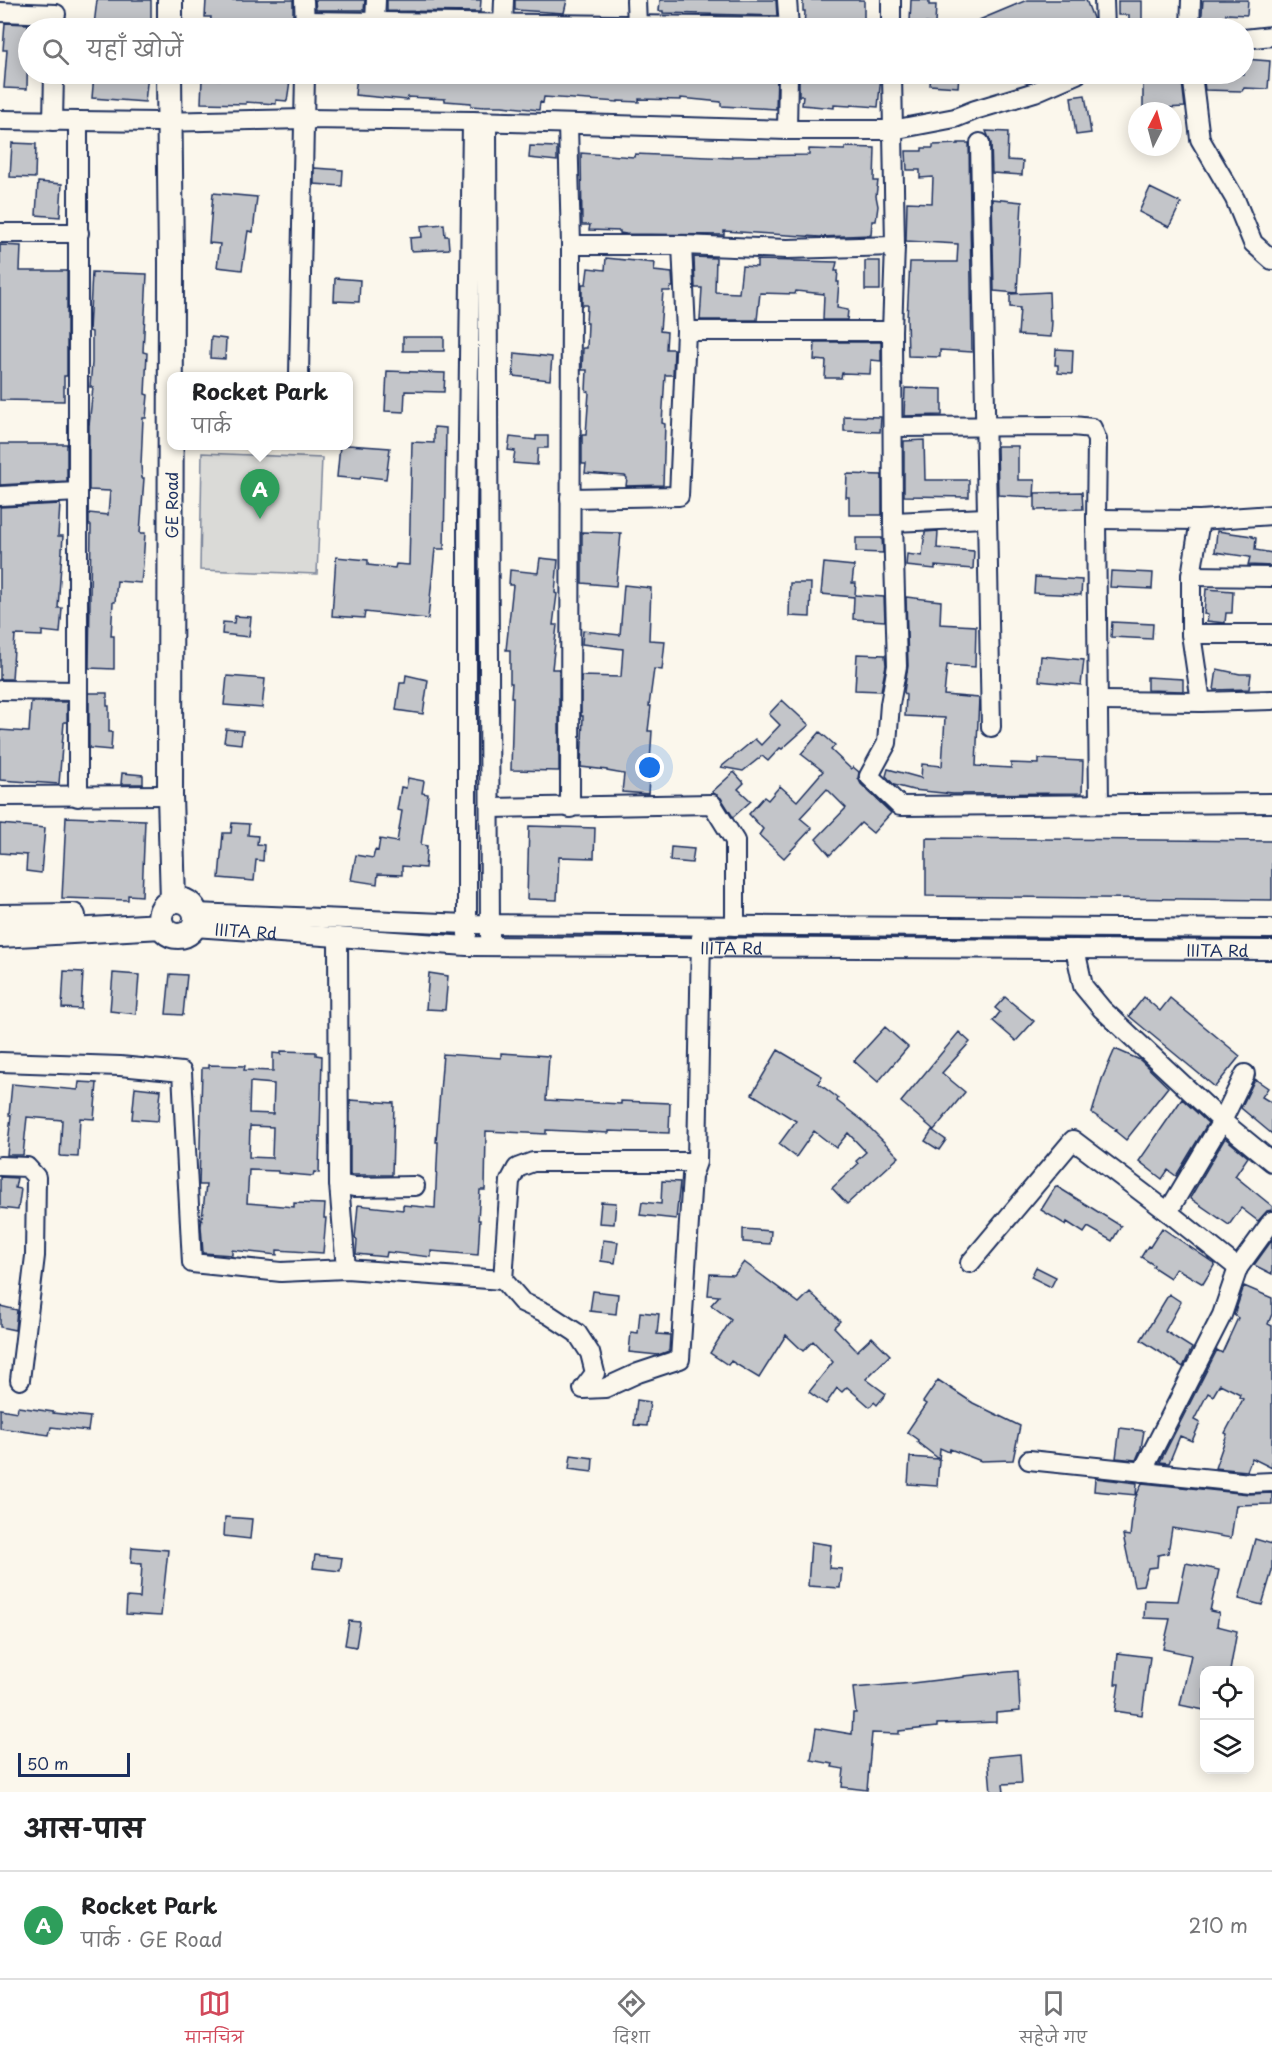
<!DOCTYPE html>
<html lang="hi">
<head>
<meta charset="utf-8">
<style>
  body { margin:0; font-family:"Playpen Sans","Playpen Sans Deva",sans-serif; background:#f2f2f2; color:#202124 }
  .controls { position:absolute; right:18px; bottom:18px; display:grid; overflow:hidden; border-radius:12px; box-shadow:0 3px 15px #0003 }
  .controls button { width:54px; height:54px; display:grid; place-items:center; padding:0; border:0; border-bottom:2px solid #e0e0e0; background:#fff; color:#202124; font:30px sans-serif }
  .compass { position:absolute; left:1128px; top:102px; width:54px; height:54px; border-radius:50%; background:#fff; box-shadow:0 3px 15px #0003; rotate:6deg }
  .scale { position:absolute; left:18px; bottom:15px; width:112px; box-sizing:border-box; padding-left:6px; border:3px solid #1b2f5e; border-top:0; font-size:16px; line-height:21px; white-space:nowrap; color:#1b2f5e; -webkit-text-stroke:4px #fbf7ec; paint-order:stroke }
  .you { position:absolute; left:650px; top:768px; width:21px; height:21px; margin:-15px; border:4px solid #fff; border-radius:50%; background:#1a73e8; box-shadow:0 0 0 9px #1a73e833 }
  .badge { display:grid; place-items:center; width:39px; height:39px; border-radius:50%; background:#d1495b; color:#fff; font-size:20px; font-weight:700 }
  .pin { position:absolute; translate:-50% -50px; filter:drop-shadow(0 2px 3px #0008) }
  .pin::after { content:''; position:absolute; top:32px; width:21px; height:18px; background:inherit; clip-path:polygon(0 0,100% 0,50% 100%) }
  .popup { position:absolute; left:167px; top:372px; width:186px; height:78px; box-sizing:border-box; display:grid; place-content:center; border-radius:12px; background:#fff; filter:drop-shadow(0 2px 4px #0005); font-size:20px; white-space:nowrap; color:#757577 }
  .popup b { font-size:22px; color:#202124 }
  .popup::after { content:''; position:absolute; left:50%; top:100%; margin-left:-12px; border:12px solid transparent; border-top-color:#fff }
  .list { margin:0; padding:0; list-style:none }
  h2 { display:flex; justify-content:space-between; align-items:center; height:78px; margin:0; padding:0 24px; font-size:26px }
  h2 small { font-size:20px; font-weight:400; color:#757577 }
  .list li { display:grid; grid-template-columns:39px 1fr auto; gap:18px; align-items:center; box-sizing:border-box; height:108px; padding:0 24px; border-top:2px solid #e0e0e0 }
  .list b { display:block; font-size:22px; white-space:nowrap }
  .list p { margin:0; font-size:20px; white-space:nowrap; color:#757577 }
  .list em { font-size:20px; font-style:normal; color:#757577 }
  .icon { flex:none; width:33px; height:33px; fill:none; stroke:currentColor; stroke-width:2; stroke-linecap:round; stroke-linejoin:round }
  .map { position:relative; flex:none; width:1272px; height:1792px; overflow:hidden }
  .search { position:absolute; background:#fff; box-shadow:0 3px 15px #0003; left:18px; right:18px; top:18px; height:66px; display:flex; align-items:center; gap:15px; box-sizing:border-box; padding:0 21px; border-radius:33px; color:#757577; font-size:22px }
  .sheet { height:186px; background:#fff }
  nav { display:flex; justify-content:space-around; align-items:center; box-sizing:border-box; height:84px; border-top:2px solid #e0e0e0; background:#fff; font-size:16px; color:#757577 }
  nav a { display:grid; justify-items:center; gap:3px }
  nav .on { color:#d1495b }
  .map>svg:first-child { display:block }
  .green { fill:#dadad7; stroke:#7a849a; stroke-width:1.5 }
  .building { fill:#c3c5c9; stroke:#1b2f5e; stroke-width:1.5; fill-rule:evenodd }
  .lines { fill:none; stroke-linecap:round; stroke-linejoin:round }
  .minor-casing { stroke:#1b2f5e; stroke-width:22 }
  .major-casing { stroke:#1b2f5e; stroke-width:28 }
  .minor { stroke:#fbf7ec; stroke-width:18 }
  .major { stroke:#fbf7ec; stroke-width:24 }
  .labels { text-anchor:middle; dominant-baseline:central; stroke-width:6; stroke-linejoin:round; paint-order:stroke }
  .street-label { font-size:16px; fill:#1b2f5e; stroke:#fbf7ec }
</style>
</head>
<body>
<div class="map">
<svg width="1272" height="1792" viewBox="0 0 1272 1792">
  <rect width="100%" height="100%" fill="#fbf7ec"/>
  <filter id="ink" filterUnits="userSpaceOnUse"><feTurbulence type="fractalNoise" baseFrequency=".0167" numOctaves="2"/><feDisplacementMap in="SourceGraphic" scale="12" xChannelSelector="R" yChannelSelector="G"/><feConvolveMatrix kernelMatrix="1 2 1 2 8 2 1 2 1" color-interpolation-filters="sRGB"/></filter>
  <g filter="url(#ink)">
    <path class="green" d="M202,453L322,458L317,574L200,570Z"/>
    <path class="building" d="M97,0H151V25H142V28H122L94,25Z
      M206,0H293V28H210L211,17H205Z
      M315,0H365L364,10H316Z
      M387,0H481L480,12L387,11Z
      M515,0H567L564,13L515,10Z
      M660,0H776L777,16L663,13V11H659Z
      M803,0H864V26L834,25L833,28H804L805,11H803Z
      M911,0H929V5H936L935,24L910,22Z
      M1027,0H1086L1093,18L1094,28H1045L1042,21L1025,28H960Z
      M1203,0H1248L1247,15L1226,14L1224,28L1201,26Z
      M1118,1H1142V22H1129V15H1118Z
      M5,23L28,24L27,89L4,88L7,50H3Z
      M1244,59L1270,61L1268,89L1244,88L1242,91L1205,90L1203,74H1244Z
      M94,74H148L145,102L92,98Z
      M250,74H291L287,101L276,100V104L246,102V104L201,103L202,79L250,80Z
      M357,74H720L762,75V74H777L776,109L721,106V102L681,98V100L639,99V102L618,101V102L544,97L543,103L540,102L539,110L502,106H484V107L471,106V103L445,101V99L408,97L407,100L355,95Z
      M799,74H851L881,76L878,107L851,105L850,106L834,105V108L802,105L803,96H799Z
      M931,74H959L958,87L930,85Z
      M1143,74H1181L1185,107L1143,109Z
      M1085,95L1091,133L1076,135L1071,97Z
      M986,131L1008,132L1007,160L1023,161L1022,175L992,173L991,143Z
      M12,143L36,144L35,178L10,177Z
      M958,143H969L972,352L940,350V357L908,356L907,318L910,262H957L958,244L906,241L907,202L932,203L933,177L920,178V170H907L906,151H922V148H933V145L958,144Z
      M530,146L557,147V161L529,158Z
      M845,147L875,148L874,181H878L876,196L878,206L876,221H872L871,235L820,237L724,231V235L626,234L620,233V231L589,230L590,225H582L581,153L634,157L635,154L732,158V156L809,155V149L845,150Z
      M314,168L343,170L342,186L314,184Z
      M38,182L62,184L60,217L36,215Z
      M1150,188L1181,203L1169,227L1139,212Z
      M213,193L257,197L253,232L248,231L242,270L217,267L220,244L209,243Z
      M992,199L1022,202L1017,293L994,291Z
      M444,224L445,236H448L449,249L411,251L410,238L422,237L421,226Z
      M0,245L21,246L20,271H67V376H64V401L0,400Z
      M694,257L716,258L715,292L739,293L742,266L757,267V260L837,262L835,271H838L837,282H839L837,308L848,310L847,320H823L824,294L796,291L795,294L760,293L757,320H700L702,288H695Z
      M606,258L655,263L654,271L672,273L673,287H671L670,291H663L660,331L667,332L666,349H674L673,375H665L662,423L665,424L663,485L626,486L627,478L625,476L585,473L586,464H582V435H586L589,392L586,391L587,370H582L583,348H587L588,323H586L587,305H582V284H586L588,268L605,270Z
      M865,261H880V290H865Z
      M92,272L147,274L143,352L147,353L145,394L148,395L146,418H143L141,465L142,478H144L140,533H145L143,564L141,583L117,581L115,602H113L111,636H114V669L89,668L91,525H89V513L108,515L110,491L89,490V426L93,387H90L92,363V332L89,331Z
      M335,278L360,280L359,302L334,301Z
      M1049,292L1050,321H1052L1051,337L1018,335L1020,308L1010,307V294Z
      M211,337L226,339L225,359L210,358Z
      M403,337H444V351H403Z
      M815,342H881V361L871,360L870,374L842,373L841,378H825L826,361L814,360Z
      M1056,349L1073,350L1072,374L1058,373V365H1055Z
      M515,353L552,357L550,380L513,376Z
      M387,371L445,373L444,392L405,391L404,412L385,411Z
      M905,388L942,389V415L904,416Z
      M844,416L881,417L880,432L844,431Z
      M434,427L446,428L444,549H435L428,619L365,612L364,618L332,616L336,557L368,560V565L395,568L396,564L409,565L412,442L434,443Z
      M536,436H548V448H538L537,465L513,463L515,451L508,450L510,437L536,440Z
      M924,440L925,480H969V497L904,496V441Z
      M0,444H67V481L0,485Z
      M348,445L390,448L386,479L361,476L360,479L337,477L340,446Z
      M997,446H1018V480H1035L1034,497L998,495Z
      M847,474L882,475V515H849V497H846Z
      M1082,492L1083,509L1035,510V493Z
      M60,504L58,536H63L58,608H62L60,633L42,631V636L15,635L12,679H0V507Z
      M938,531L937,548L974,551L973,569L935,566V569L906,566L907,554L922,556L925,532Z
      M1217,531L1252,536V537L1256,538L1255,550L1272,553V566L1248,565L1250,557L1215,552Z
      M582,532L621,533L616,586L582,583Z
      M856,538H882L883,553L856,552Z
      M540,558L558,560L555,593L557,594L553,625H557L552,669H559V771L511,770L513,697H511L512,683H510V650H506L513,585H509L510,570L538,573Z
      M824,563L854,566L852,583H856L855,595L884,597L885,621L853,619L854,597L821,594Z
      M1111,571L1153,573L1152,589L1110,587Z
      M1035,577L1082,580L1081,595L1034,593Z
      M790,583H811L810,617L789,616Z
      M624,585L651,588L649,640L665,641L662,670L654,669L649,706H651L648,731H652L648,794L622,792L624,774L607,771V770L581,767L583,716H581V676L621,677L623,649L582,644L583,631L620,635Z
      M1206,589L1233,591L1232,613H1226L1225,623L1207,621L1208,615L1204,614Z
      M906,597L941,601L940,624L976,626L975,667L947,665L944,695L979,698L976,766L1011,768V763L1039,764V759L1083,761L1082,793L953,794L913,790L894,785L886,776L888,769L921,778L922,764L942,766L945,718L905,716L906,695L904,692L908,666Z
      M235,616L251,617L249,637L222,634L223,622L234,623Z
      M1112,622L1153,624L1152,639L1111,637Z
      M857,654L885,655L886,665L881,691L855,690Z
      M1041,656L1084,660L1081,685L1039,681Z
      M1217,669L1240,674H1251L1249,689L1214,690Z
      M406,675L428,680L423,714L396,710L400,683H405Z
      M227,676L265,679L262,708L224,705Z
      M1147,677L1183,679V691L1147,690Z
      M89,693H107V706H109V732H112L111,750L89,748Z
      M782,700L809,725L782,749L780,748L768,761L762,756L743,771L721,767L755,739L761,745L780,725L769,714Z
      M31,702H67V722H64L59,784L0,780V730L29,732Z
      M226,729L243,731L241,744L224,742Z
      M820,732L835,745L831,750L851,769L853,767L859,772L858,778L861,784L891,813L873,833L861,823L830,855L816,839L846,808L827,789L800,818L812,828L784,858L759,835L763,829L749,814L764,797L768,800L780,786L797,801L823,771L801,754Z
      M734,772L744,783L738,789L751,801L733,817L721,798L712,792Z
      M122,773L143,775V784H121Z
      M408,778L424,781L422,793L428,794L421,845L427,846L425,868L402,866V875L378,874L377,884L351,880L356,855L373,858L375,850L378,851L380,839L397,842L402,811L397,810L401,787L406,788Z
      M66,817L145,820L142,896L128,895V900L62,898Z
      M232,823L249,824L248,835L258,836L257,844L264,845L263,861L256,860L254,881L219,878L223,833H231Z
      M0,824L45,828L41,873L26,871L27,855L0,853Z
      M529,826L595,828L594,858L559,857L557,900L527,899Z
      M926,838L1272,841V900L926,896Z
      M671,847L694,849L692,863L670,861Z
      M64,971L83,972L81,1009L62,1008Z
      M113,973L139,975L136,1014L110,1011Z
      M429,973L448,976L445,1010L426,1009Z
      M170,974L187,975L183,1015L166,1014Z
      M1005,997L1034,1021L1016,1041L993,1021L1000,1012L995,1008Z
      M1144,997L1160,1011L1170,998L1240,1056L1215,1087L1129,1016Z
      M885,1027L908,1047L878,1082L854,1061Z
      M959,1032L970,1042L942,1073L965,1092L934,1130L901,1102Z
      M1115,1049L1140,1060L1168,1087L1126,1140L1115,1131L1117,1130L1092,1113L1102,1079Z
      M778,1050L822,1076L818,1083L838,1098L837,1101L862,1120L899,1157L847,1204L832,1188L858,1164L856,1161L866,1152L848,1133L836,1148L814,1131L796,1157L779,1144L796,1121L752,1094Z
      M281,1051L316,1052V1055L322,1056L319,1173L314,1172L313,1176L278,1173V1171L249,1170L247,1203L294,1207V1203L325,1204L324,1218H326L323,1253L277,1250V1255L232,1250V1255L203,1253L201,1226L206,1185H199L202,1068H209V1065L245,1066L244,1070L273,1071V1053L281,1054ZM250,1082L274,1084L273,1114L249,1113ZM250,1126L273,1127L272,1158L249,1157Z
      M501,1053L549,1056L546,1100L621,1104V1101L670,1103L669,1133L609,1131V1133L546,1130V1134L486,1131L485,1190H480L478,1220H480L478,1255L431,1251V1257L387,1252L386,1257L356,1254L357,1240L355,1238L358,1205L403,1210V1205L435,1208L438,1142H436L443,1054L501,1058Z
      M1255,1079L1268,1088L1262,1097L1272,1103V1134L1241,1108Z
      M79,1082L97,1083L94,1119L80,1118L78,1157L60,1156L62,1120L27,1117L23,1155H7L11,1115H9L12,1084L78,1090Z
      M135,1087L161,1090L158,1121L132,1119Z
      M1182,1099L1208,1123L1176,1176L1168,1170L1162,1179L1139,1161Z
      M350,1100L394,1103L392,1175H350Z
      M932,1130L946,1140L939,1150L925,1141Z
      M1225,1138L1248,1157L1235,1176L1272,1206V1210L1267,1211L1258,1221L1241,1208L1229,1225L1190,1198Z
      M0,1177L17,1178L15,1188L21,1189L18,1210L0,1208Z
      M662,1181L680,1182L676,1219L640,1215L642,1202L661,1204Z
      M1056,1186L1121,1226L1112,1241L1088,1227L1084,1233L1067,1222L1066,1225L1041,1210Z
      M601,1202L616,1203L614,1224L599,1223Z
      M1162,1228L1215,1264L1203,1284L1176,1268L1170,1278L1153,1267L1154,1265L1141,1257L1148,1246L1150,1247Z
      M743,1229L771,1231L770,1244L743,1242Z
      M603,1240L618,1242L615,1263L601,1261Z
      M1272,1240V1274L1254,1265Z
      M744,1262L799,1303L810,1292L840,1321L834,1327L857,1351L872,1337L890,1355L866,1379L886,1394L877,1405L874,1402L870,1407L847,1387L842,1392L837,1388L826,1404L809,1392L833,1362L813,1341L803,1351L786,1335L759,1378L731,1361L728,1365L710,1353L731,1320L711,1305L719,1296L708,1295L710,1274L734,1275Z
      M1036,1267L1056,1277L1051,1287L1031,1277Z
      M1244,1286L1272,1298V1314L1268,1324L1272,1326V1468L1252,1458L1247,1471L1215,1468L1227,1434L1225,1433L1243,1399L1239,1397L1240,1394L1220,1384L1213,1396L1208,1393L1194,1420L1200,1423L1192,1441L1180,1436L1169,1463L1160,1462L1217,1350L1222,1353L1238,1318L1234,1315Z
      M593,1291L618,1294L616,1314L590,1311Z
      M1169,1294L1181,1302L1165,1331L1192,1348L1183,1367L1141,1340Z
      M0,1306L17,1310L15,1330L0,1327Z
      M640,1312L659,1314L657,1334L670,1335L669,1351L658,1355L629,1352L631,1332L638,1333Z
      M938,1380L973,1403L1020,1426L1013,1460L981,1461L950,1449L949,1452L940,1448L937,1486L908,1484L910,1457L939,1459L917,1442L918,1440L907,1432L926,1404L923,1402Z
      M637,1400L650,1402L647,1426L634,1425Z
      M18,1407L53,1412V1413L90,1417L88,1431L51,1427L49,1435L0,1428V1409L17,1412Z
      M1120,1428L1144,1431L1141,1448L1136,1460L1116,1458Z
      M571,1455L593,1458L592,1472L569,1469Z
      M1095,1478L1137,1483L1136,1495L1094,1491Z
      M1142,1483L1249,1494L1272,1493V1504L1236,1505L1231,1538L1172,1528L1168,1553L1158,1555L1157,1567L1148,1568L1143,1585L1134,1586L1123,1535L1130,1536L1134,1501Z
      M225,1517L252,1519L250,1539L224,1536Z
      M1255,1539L1272,1544V1571L1262,1605L1239,1599Z
      M811,1542L831,1545L829,1568L842,1569L840,1588L808,1586Z
      M132,1547L168,1550L161,1616L126,1614L127,1597L140,1598L142,1564L131,1563Z
      M315,1555L342,1558L340,1571L313,1568Z
      M1186,1563L1219,1570L1210,1611L1219,1613L1217,1626L1237,1631L1230,1671H1204V1710L1180,1705L1191,1655L1163,1649L1170,1619L1144,1618L1145,1600L1178,1601Z
      M349,1621L360,1622L356,1647L345,1645Z
      M1118,1653L1150,1657L1142,1715L1115,1711L1119,1684H1115Z
      M1018,1671L1020,1711L996,1713V1722L937,1724V1727L899,1731V1734L872,1733L867,1790L842,1787L844,1769L832,1767L833,1764L811,1760L816,1728L852,1734L853,1713H856L853,1688L912,1683L964,1677V1676Z
      M1020,1754L1022,1783L1003,1784L1004,1792H991L988,1757Z"/>
    <g class="lines">
      <g class="minor-casing">
        <g id="minor">
          <path d="M304,0L305,28"/>
          <path d="M636,0L637,26"/>
          <path d="M787,0L789,28"/>
          <path d="M891,0V28"/>
          <path d="M1104,0L1105,28"/>
          <path d="M0,12L56,14"/>
          <path d="M305,21L789,27"/>
          <path d="M375,22L376,0"/>
          <path d="M503,25L504,0"/>
          <path d="M1190,28L1191,0"/>
          <path d="M1244,39L1272,36"/>
          <path d="M892,74L895,246L892,331"/>
          <path d="M1192,74L1200,139L1235,199L1253,243L1272,260"/>
          <path d="M0,120L158,122L305,119L472,121L787,130H892L955,118L975,110L1035,92L1077,74"/>
          <path d="M53,121L54,74"/>
          <path d="M78,121V797"/>
          <path d="M487,122L490,936"/>
          <path d="M568,124L571,245L570,808"/>
          <path d="M787,130L788,74"/>
          <path d="M980,143L991,727"/>
          <path d="M0,233H79"/>
          <path d="M571,245H682L787,249L895,246"/>
          <path d="M686,331H892L893,522L897,666L890,704L887,743L869,776L900,806L1272,803"/>
          <path d="M299,376L305,74"/>
          <path d="M893,427L1073,426L1092,428L1097,440L1096,519L1099,803"/>
          <path d="M0,496L78,492"/>
          <path d="M570,498L679,496L686,331L682,245"/>
          <path d="M1096,519L1200,520L1272,515"/>
          <path d="M1200,520L1191,576V634L1201,702"/>
          <path d="M893,522L986,518"/>
          <path d="M1191,576L1272,577"/>
          <path d="M1191,634H1272"/>
          <path d="M0,690L78,691"/>
          <path d="M1098,701L1201,702L1272,700"/>
          <path d="M0,796L170,795"/>
          <path d="M490,808L712,804L735,841V926"/>
          <path d="M195,913L467,924L1272,929"/>
          <path id="s1" d="M194,927L467,946L1272,950"/>
          <path d="M467,935V517L472,121"/>
          <path d="M338,937L339,1184L346,1269"/>
          <path d="M1075,949L1083,986L1102,1009L1222,1121L1272,1162"/>
          <path d="M0,1062L120,1066L182,1072L192,1263L281,1272L346,1269L503,1280"/>
          <path d="M697,1162H533L517,1168L510,1181L503,1280L522,1302L548,1314L577,1333L590,1353L595,1373L583,1389L605,1388L638,1373L680,1359L692,1176L697,1162L701,937"/>
          <path d="M0,1166L27,1167L36,1177L35,1256L20,1380"/>
          <path d="M339,1184L354,1187L415,1186"/>
          <path d="M1168,1212L1222,1121L1245,1074"/>
          <path d="M970,1263L1073,1140L1168,1212L1238,1268L1272,1221"/>
          <path d="M1029,1460L1250,1483L1272,1482"/>
          <path d="M1142,1472L1222,1315L1238,1268"/>
        </g>
      </g>
      <g class="major-casing">
        <path id="major" d="M170,28V0
          M169,74L171,263L170,795L173,901
          M160 918a18 18 0 1 1 36 0a18 18 0 1 1-36 0Z
          M0,917L73,916
          M0,935L162,926"/>
      </g>
      <use href="#minor" class="minor"/>
      <use href="#major" class="major"/>
    </g>
  </g>
  <g class="labels">
    <g class="street-label">
      <text transform="translate(171 505) rotate(-90)">GE Road</text>
      <text stroke="none"><textPath href="#s1" startOffset="52">IIITA Rd</textPath></text>
      <text stroke="none"><textPath href="#s1" startOffset="538">IIITA Rd</textPath></text>
      <text stroke="none"><textPath href="#s1" startOffset="1024">IIITA Rd</textPath></text>
    </g>
  </g>
</svg>
<div class="controls">
<button><svg class="icon" aria-label="locate" viewBox="0 0 24 24"><circle cx="12" cy="12" r="6"/><path d="M12 2v4M12 18v4M2 12h4M18 12h4"/></svg></button>
<button><svg class="icon" aria-label="layers" viewBox="0 0 24 24"><path d="M12 4l9 5-9 5-9-5zM3 14l9 5 9-5"/></svg></button>
</div>
<svg class="compass" viewBox="-18 -18 36 36"><path d="M0-13l5 13h-10z" fill="#e53935"/><path d="M0 13l5-13h-10z" fill="#757577"/></svg>
<div class="scale">50 m</div>
<div class="you"></div>
<div class="pin badge" style="left:260px;top:519px;background:#2e9e5b">A</div>
<div class="popup"><b>Rocket Park</b>पार्क</div>
<div class="search"><svg class="icon" aria-label="search" viewBox="0 0 24 24"><circle cx="10" cy="10" r="6"/><path d="M15 15l6 6"/></svg>यहाँ खोजें</div>
</div>
<section class="sheet">
<h2>आस-पास<small></small></h2>
<ul class="list">
<li><span class="badge" style="background:#2e9e5b">A</span><div><b>Rocket Park</b><p>पार्क · GE Road</p></div><em>210 m</em></li>
</ul>
</section>
<nav>
<a class="on"><svg class="icon" aria-label="map" viewBox="0 0 24 24"><path d="M3 6l6-2 6 2 6-2v14l-6 2-6-2-6 2zM9 4v14M15 6v14"/></svg>मानचित्र</a>
<a><svg class="icon" aria-label="directions" viewBox="0 0 24 24"><path d="M12 3l9 9-9 9-9-9zM9 14v-3h6M13 9l2 2-2 2"/></svg>दिशा</a>
<a><svg class="icon" aria-label="saved" viewBox="0 0 24 24"><path d="M7 4h10v16l-5-4-5 4z"/></svg>सहेजे गए</a>
</nav>
</body>
</html>
